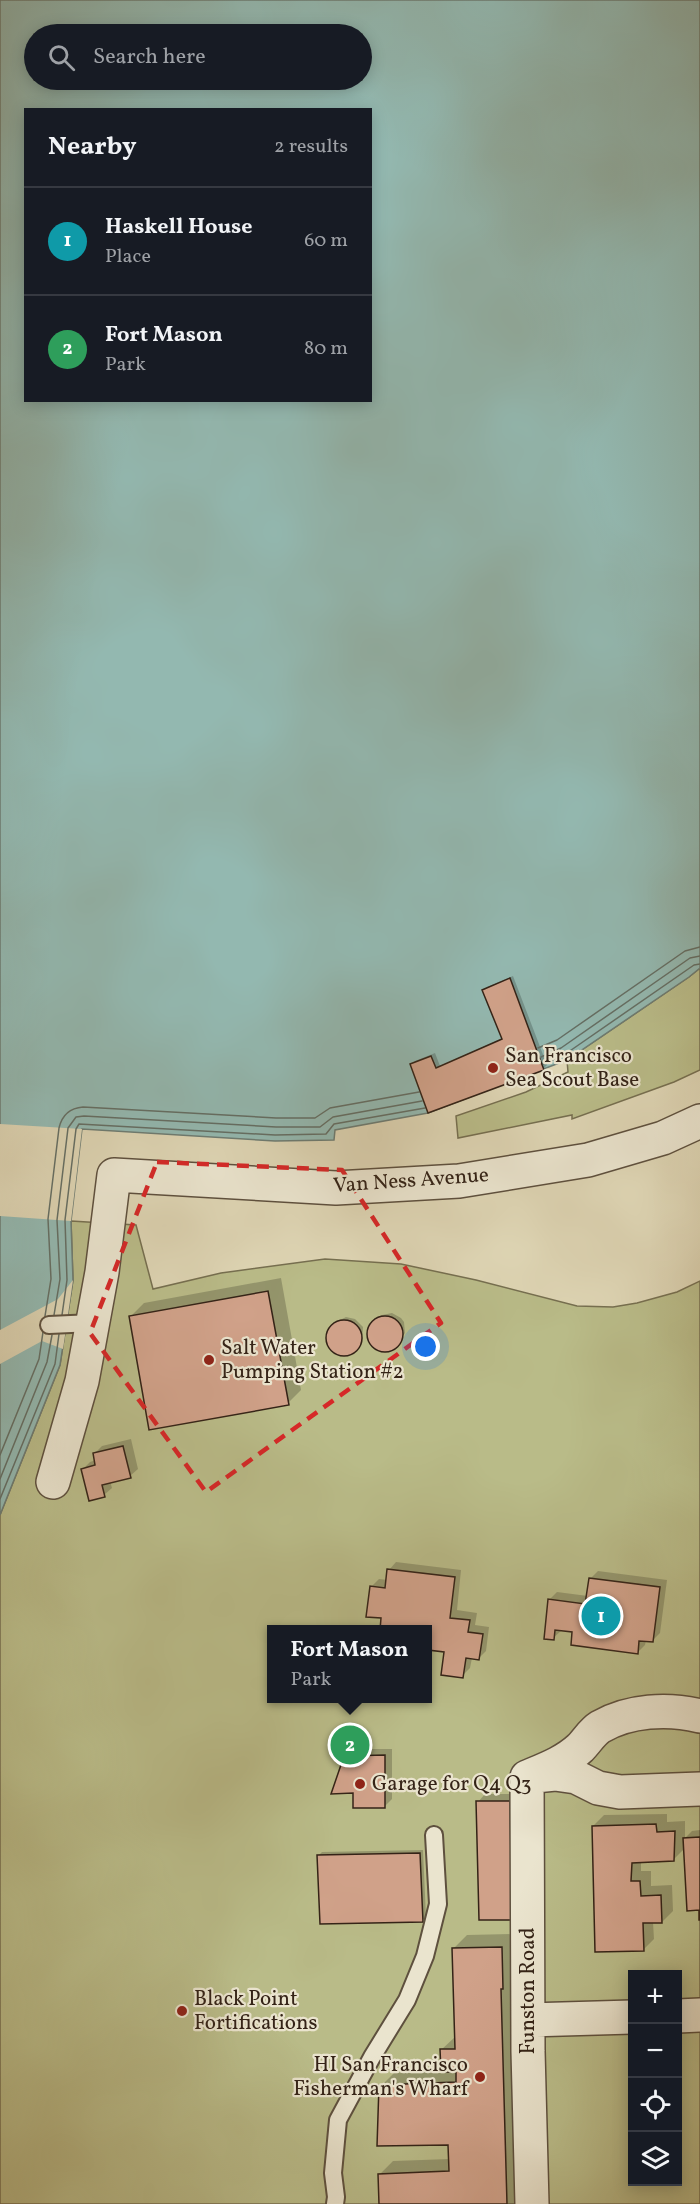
<!DOCTYPE html>
<html lang="en">
<head>
<meta charset="utf-8">
<style>
  body { margin:0; font-family:Vollkorn,serif; background:#242831; color:#f1f3f6 }
  .controls { position:absolute; right:18px; bottom:18px; display:grid; overflow:hidden; border-radius:0px; box-shadow:0 3px 15px #0003 }
  .controls button { width:54px; height:54px; display:grid; place-items:center; padding:0; border:0; border-bottom:2px solid #363941; background:#171b24; color:#f1f3f6; font:30px sans-serif }
  .you { position:absolute; left:426px; top:1347px; width:21px; height:21px; margin:-15px; border:4px solid #fff; border-radius:50%; background:#1a73e8; box-shadow:0 0 0 9px #1a73e833 }
  .badge { display:grid; place-items:center; width:39px; height:39px; border-radius:50%; background:#8c9099; color:#fff; font-size:20px; font-weight:700 }
  .pin { position:absolute; translate:-50% -50%; border:3px solid #fff; box-shadow:0 2px 6px #0006 }
  .popup { position:absolute; left:267px; top:1625px; width:165px; height:78px; box-sizing:border-box; display:grid; place-content:center; border-radius:0px; background:#171b24; filter:drop-shadow(0 2px 4px #0005); font-size:20px; white-space:nowrap; color:#9ea1a6 }
  .popup b { font-size:22px; color:#f1f3f6 }
  .popup::after { content:''; position:absolute; left:50%; top:100%; margin-left:-12px; border:12px solid transparent; border-top-color:#171b24 }
  .list { margin:0; padding:0; list-style:none }
  h2 { display:flex; justify-content:space-between; align-items:center; height:78px; margin:0; padding:0 24px; font-size:26px }
  h2 small { font-size:20px; font-weight:400; color:#9ea1a6 }
  .list li { display:grid; grid-template-columns:39px 1fr auto; gap:18px; align-items:center; box-sizing:border-box; height:108px; padding:0 24px; border-top:2px solid #363941 }
  .list b { display:block; font-size:22px; white-space:nowrap }
  .list p { margin:0; font-size:20px; white-space:nowrap; color:#9ea1a6 }
  .list em { font-size:20px; font-style:normal; color:#9ea1a6 }
  .icon { flex:none; width:33px; height:33px; fill:none; stroke:currentColor; stroke-width:2; stroke-linecap:round; stroke-linejoin:round }
  .map { position:relative; flex:none; width:700px; height:2204px; overflow:hidden }
  .search { position:absolute; background:#171b24; box-shadow:0 3px 15px #0003; left:24px; top:24px; width:348px; height:66px; display:flex; align-items:center; gap:15px; box-sizing:border-box; padding:0 21px; border-radius:33px; color:#9ea1a6; font-size:22px }
  .panel { position:absolute; background:#171b24; box-shadow:0 3px 15px #0003; left:24px; top:108px; width:348px; height:294px; border-radius:0px }
  .map>svg:first-child { display:block }
  .green { fill:#b9bb88; stroke:#766f50; stroke-width:1.5; fill-rule:evenodd }
  .water { fill:#93b8b0; stroke:#6d7c73; stroke-width:1.5; fill-rule:evenodd }
  .pier { fill:#ded5b4 }
  .shadow { fill:#0003 }
  .lines { fill:none; stroke-linecap:round; stroke-linejoin:round }
  .shore { stroke:#646e64; stroke-width:1.5 }
  .building { fill:#d0a189; stroke:#342317; stroke-width:1.5 }
  .lane-casing { stroke:#5e503e; stroke-width:20 }
  .street-casing { stroke:#5e503e; stroke-width:36 }
  .lane { stroke:#eae4ce; stroke-width:16 }
  .street { stroke:#eae4ce; stroke-width:33 }
  .marked { fill:none; stroke:#d62828; stroke-width:4.5; stroke-dasharray:12 8; stroke-linejoin:round }
  .poi-dot { fill:#8f2418; stroke:#eae4ce; stroke-width:2 }
  .labels { text-anchor:middle; dominant-baseline:central; stroke-width:4.5; stroke-linejoin:round; paint-order:stroke }
  .poi-label { font-size:21px; fill:#342317; stroke:#eae4ce; text-anchor:start }
  .street-label { font-size:21px; fill:#342317; stroke:#eae4ce }
</style>
</head>
<body>
<div class="map">
<svg width="700" height="2204" viewBox="0 0 700 2204">
  <rect width="100%" height="100%" fill="#ded5b4"/>
  <filter id="stains"><feTurbulence type="fractalNoise" baseFrequency=".00333" numOctaves="4"/><feColorMatrix values="0 0 0 0 .2 0 0 0 0 .09 0 0 0 0 .02 0 0 0 .5 -.17"/></filter>
  <radialGradient id="worn" r=".72"><stop offset=".6" stop-color="#630" stop-opacity="0"/><stop offset="1" stop-color="#630" stop-opacity=".3"/></radialGradient>
  <path class="green" d="M700,968V1070L674,1082L572,1119V1115L458,1138L456,1116L526,1092L568,1072L567,1060L689,977Z
    M71,1221L136,1225L153,1289L221,1273L325,1259L401,1264L476,1280L577,1306L613,1307L637,1303L677,1292L700,1281V2204H0V1515L60,1365L73,1280ZM272,1630H428V1698H272ZM632,1974H678V2182H632Z"/>
  <path class="water" d="M0,0H700V968L689,977L567,1060L428,1113L335,1130L334,1140L275,1141L82,1129L71,1221L73,1280L60,1365L0,1515ZM34,34H362V80H34ZM26,110H370V400H26Z"/>
  <path class="pier" d="M0,1124L82,1129L71,1221L0,1216Z
    M73,1280L63,1349L42,1341L0,1364V1330L58,1299Z"/>
  <path class="shadow" d="M513,976L547,1065L543,1069L429,1111L411,1065L415,1061L435,1053L440,1066L503,1038L483,990L487,987Z
    M281,1278L301,1390L288,1403L131,1316L144,1303Z
    M392,1313L401,1318L404,1322L405,1333L395,1347L391,1349H380L371,1343L369,1332L377,1318L382,1315Z
    M346,1317L355,1319L363,1327L362,1342L349,1353H338L330,1346L328,1342L329,1331L336,1322Z
    M131,1439L138,1469L130,1476L110,1481L112,1488L104,1495L83,1469L90,1462L96,1460L94,1454L102,1446Z
    M396,1562L461,1570L457,1610L477,1613L475,1625L489,1627L486,1651L478,1659L472,1658L470,1668L462,1676L428,1630L383,1617L371,1587L379,1579L388,1580L389,1570Z
    M598,1571L667,1580L660,1633L652,1641L646,1640L645,1645L638,1652L574,1631H561L553,1638L549,1600L557,1592L588,1596L590,1579Z
    M353,1749H392V1799L384,1807L354,1792L346,1757Z
    M485,1794H517L519,1911L478,1802Z
    M667,1814V1822L685,1821V1838L692,1831L700,1830V1908L685,1848L674,1859L641,1861V1871H651V1886L672,1885L673,1911L662,1922H653L654,1939L643,1950L593,1826L604,1815Z
    M423,1850L426,1917L422,1921L318,1856L322,1852Z
    M515,1934L520,2204H380V2174L393,2161L450,2159L449,2144L381,2086L394,2073L442,2070L441,2050L455,2037L454,1948L467,1935Z"/>
  <g class="lines">
    <path class="shore" d="M538,1048L557,1040L685,951L700,947
      M541,1057L561,1048L690,958L700,956
      M543,1064L564,1055L694,965L700,964
      M54,1315L60,1279L57,1220L68,1128L76,1117L84,1116L276,1127H320L333,1117L422,1101
      M62,1315L67,1280L65,1220L76,1129L79,1124L275,1135L326,1134L334,1124L425,1108
      M45,1316L51,1279L48,1219L59,1128C62,1115 70,1108 83,1107L276,1118H315L330,1108L419,1092
      M0,1455L39,1359L43,1332
      M0,1479L47,1362L52,1335
      M0,1499L55,1364L59,1334"/>
  </g>
  <path class="building" d="M510,978L544,1070L428,1113L410,1064L431,1056L436,1068L502,1039L482,990Z
    M268,1291L289,1405L149,1430L129,1316Z
    M367 1334a18 18 0 1 1 36 0a18 18 0 1 1-36 0Z
    M326 1338a18 18 0 1 1 36 0a18 18 0 1 1-36 0Z
    M123,1446L131,1478L102,1485L105,1497L89,1501L81,1469L95,1465L93,1453Z
    M387,1569L455,1577L450,1618L470,1620L468,1632L483,1634L479,1660L466,1658L463,1678L441,1675L444,1652L428,1650V1630H380L381,1618L366,1617L370,1586L385,1588Z
    M589,1578L660,1587L653,1642L639,1641L638,1654L571,1645L572,1632L555,1630L554,1640L544,1639L548,1599L585,1604Z
    M385,1755V1808H353V1793L331,1794L344,1756Z
    M476,1801H510L512,1920H479Z
    M656,1824L657,1832L675,1831L674,1861L632,1863L631,1881H640L641,1896L661,1895L662,1923H643L644,1951L595,1952L592,1826Z
    M700,1837V1920H699V1910L687,1911L683,1838Z
    M420,1853L423,1922L320,1924L317,1855Z
    M502,1947L503,1989H501L507,2204H379L378,2174L449,2171L448,2145L377,2146L379,2085L456,2082V2072H441L440,2049H455L452,1948Z"/>
  <g class="lines">
    <g class="lane-casing">
      <path id="lane" d="M49,1325L93,1323
        M335,2204L336,2197L333,2173L338,2120L372,2057L407,2000L425,1956L438,1904L434,1835"/>
    </g>
    <g class="street-casing">
      <path id="street" d="M53,1482L82,1381L102,1272L114,1175L336,1188L459,1181L588,1160L663,1138L700,1121
        M535,1776L555,1774L576,1777L598,1788L620,1792L700,1789
        M527,1777L528,2051L532,2204
        M527,1777C546,1769 565,1762 580,1748C587,1741 592,1732 600,1727C629,1710 668,1708 700,1716
        M678,2016L700,2015
        M528,2020L632,2017"/>
    </g>
    <use href="#lane" class="lane"/>
    <use href="#street" class="street"/>
  </g>
  <path class="marked" d="M157,1162L342,1170L441,1323L206,1492L90,1333Z"/>
  <g class="poi-dot">
    <circle cx="493" cy="1068" r="6"/>
    <circle cx="209" cy="1360" r="6"/>
    <circle cx="360" cy="1784" r="6"/>
    <circle cx="182" cy="2011" r="6"/>
    <circle cx="480" cy="2077" r="6"/>
  </g>
  <g class="labels">
    <g class="poi-label">
      <text x="505" y="1056">San Francisco<tspan x="505" dy="24">Sea Scout Base</tspan></text>
      <text x="221" y="1348">Salt Water<tspan x="221" dy="24">Pumping Station #2</tspan></text>
      <text x="372" y="1784">Garage for Q4 Q3</text>
      <text x="194" y="1999">Black Point<tspan x="194" dy="24">Fortifications</tspan></text>
      <text x="468" y="2065" text-anchor="end">HI San Francisco<tspan x="468" dy="24">Fisherman's Wharf</tspan></text>
    </g>
    <g class="street-label">
      <text transform="translate(411 1181) rotate(-4)">Van Ness Avenue</text>
      <text transform="translate(528 1991) rotate(-90)">Funston Road</text>
    </g>
  </g>
  <rect width="100%" height="100%" filter="url(#stains)"/>
  <rect width="100%" height="100%" fill="url(#worn)"/>
</svg>
<div class="controls">
<button>+</button>
<button>−</button>
<button><svg class="icon" aria-label="locate" viewBox="0 0 24 24"><circle cx="12" cy="12" r="6"/><path d="M12 2v4M12 18v4M2 12h4M18 12h4"/></svg></button>
<button><svg class="icon" aria-label="layers" viewBox="0 0 24 24"><path d="M12 4l9 5-9 5-9-5zM3 14l9 5 9-5"/></svg></button>
</div>
<div class="you"></div>
<div class="pin badge" style="left:601px;top:1616px;background:#0f9aa8">1</div>
<div class="pin badge" style="left:350px;top:1745px;background:#2e9e5b">2</div>
<div class="popup"><b>Fort Mason</b>Park</div>
<div class="search"><svg class="icon" aria-label="search" viewBox="0 0 24 24"><circle cx="10" cy="10" r="6"/><path d="M15 15l6 6"/></svg>Search here</div>
<section class="panel">
<h2>Nearby<small>2 results</small></h2>
<ul class="list">
<li><span class="badge" style="background:#0f9aa8">1</span><div><b>Haskell House</b><p>Place</p></div><em>60 m</em></li>
<li><span class="badge" style="background:#2e9e5b">2</span><div><b>Fort Mason</b><p>Park</p></div><em>80 m</em></li>
</ul>
</section>
</div>
</body>
</html>
